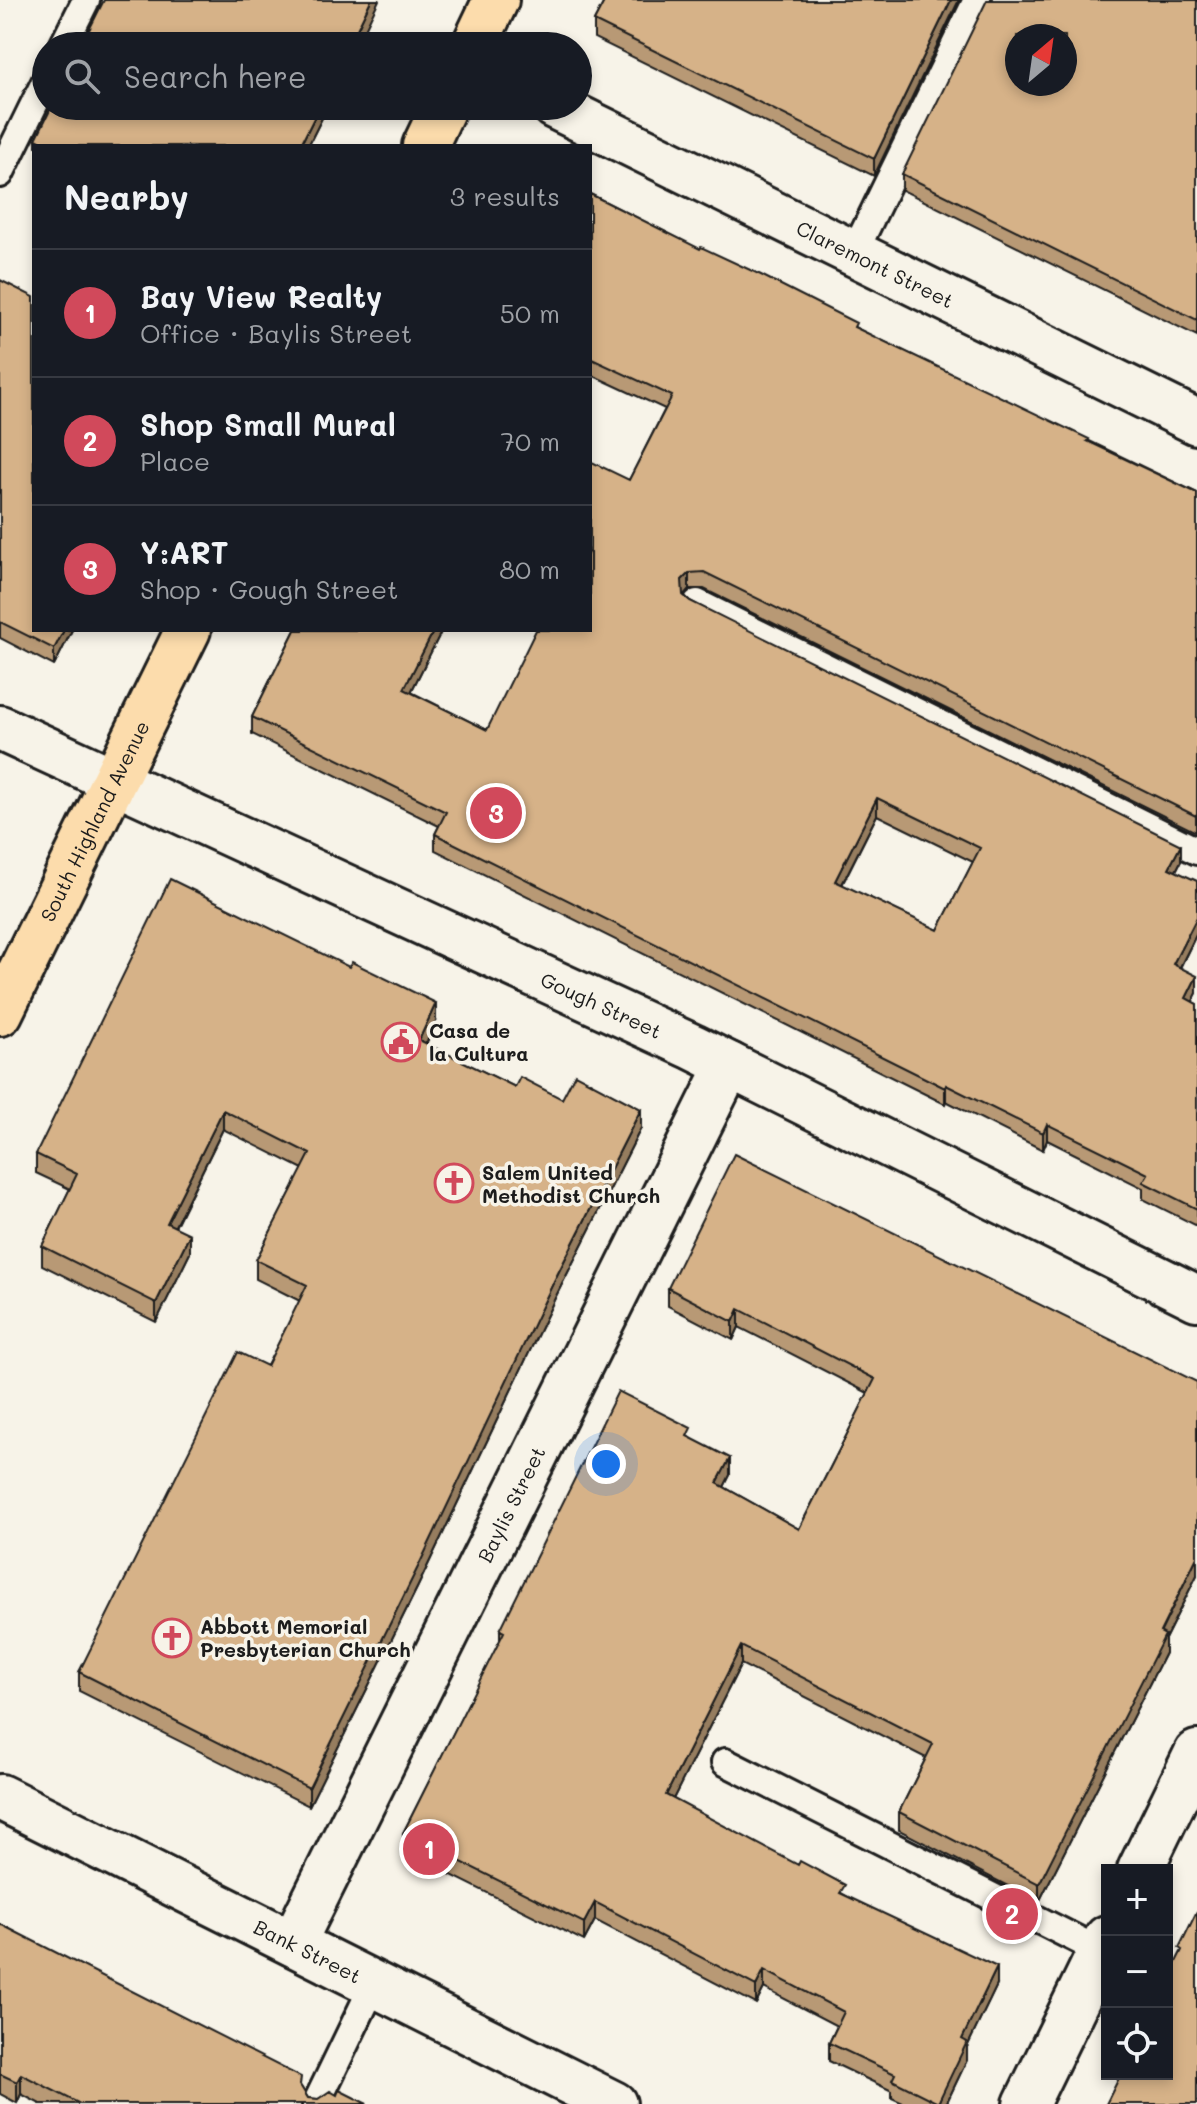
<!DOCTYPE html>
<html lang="en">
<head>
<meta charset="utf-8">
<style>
  body { margin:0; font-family:Mali,sans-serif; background:#20242c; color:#f1f3f6 }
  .controls { position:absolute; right:24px; bottom:24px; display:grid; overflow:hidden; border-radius:0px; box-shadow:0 4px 12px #0003 }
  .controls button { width:72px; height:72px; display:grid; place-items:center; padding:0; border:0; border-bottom:2px solid #363941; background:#171b24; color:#f1f3f6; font:40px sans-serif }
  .compass { position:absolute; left:1005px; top:24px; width:72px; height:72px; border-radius:50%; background:#171b24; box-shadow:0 4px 12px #0003; rotate:29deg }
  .you { position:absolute; left:606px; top:1464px; width:28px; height:28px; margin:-20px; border:6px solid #fff; border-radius:50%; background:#1a73e8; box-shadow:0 0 0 12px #1a73e833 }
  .badge { display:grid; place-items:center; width:52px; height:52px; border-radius:50%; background:#d1495b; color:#fff; font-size:26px; font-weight:700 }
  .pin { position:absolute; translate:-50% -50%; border:4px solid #fff; box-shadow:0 2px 8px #0006 }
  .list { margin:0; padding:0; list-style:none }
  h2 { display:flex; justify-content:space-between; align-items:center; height:104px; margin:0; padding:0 32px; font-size:34px }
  h2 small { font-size:26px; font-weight:400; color:#9ea1a6 }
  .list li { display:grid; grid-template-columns:52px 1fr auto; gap:24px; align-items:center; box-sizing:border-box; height:128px; padding:0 32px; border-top:2px solid #363941 }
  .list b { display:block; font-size:30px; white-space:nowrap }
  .list p { margin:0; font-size:26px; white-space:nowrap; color:#9ea1a6 }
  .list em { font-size:26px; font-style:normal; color:#9ea1a6 }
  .icon { flex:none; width:44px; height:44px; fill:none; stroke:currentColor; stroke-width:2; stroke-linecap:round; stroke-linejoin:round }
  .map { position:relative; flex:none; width:1197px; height:2104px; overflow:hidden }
  .search { position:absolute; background:#171b24; box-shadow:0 4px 12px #0003; left:32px; top:32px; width:560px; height:88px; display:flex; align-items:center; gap:20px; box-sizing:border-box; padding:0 28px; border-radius:44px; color:#9ea1a6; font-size:30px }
  .panel { position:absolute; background:#171b24; box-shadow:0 4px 12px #0003; left:32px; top:144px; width:560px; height:488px; border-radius:0px }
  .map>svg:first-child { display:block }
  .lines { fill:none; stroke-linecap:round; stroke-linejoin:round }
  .lane-casing { stroke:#1c1c1c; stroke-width:32 }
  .street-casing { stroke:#1c1c1c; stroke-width:50 }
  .secondary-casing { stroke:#1c1c1c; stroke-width:50 }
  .primary-casing { stroke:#1c1c1c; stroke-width:50 }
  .lane { stroke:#f7f3e8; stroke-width:26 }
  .street { stroke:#f7f3e8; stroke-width:44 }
  .secondary { stroke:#f7f3e8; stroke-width:44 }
  .primary { stroke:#fcdcac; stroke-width:44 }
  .wall { fill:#b89975; stroke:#1c1c1c; stroke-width:2; fill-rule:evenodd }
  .shaded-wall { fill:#967d5f; stroke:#1c1c1c; stroke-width:2 }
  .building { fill:#d6b288; stroke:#1c1c1c; stroke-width:2; fill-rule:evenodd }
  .labels { text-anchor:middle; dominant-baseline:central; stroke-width:7; stroke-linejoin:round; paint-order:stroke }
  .street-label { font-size:20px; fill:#1c1c1c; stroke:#f7f3e8 }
  .poi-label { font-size:20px; font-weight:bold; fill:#1c1c1c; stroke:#f7f3e8; text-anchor:start }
</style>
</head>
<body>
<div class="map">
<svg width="1197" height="2104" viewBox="0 0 1197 2104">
  <rect width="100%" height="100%" fill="#f7f3e8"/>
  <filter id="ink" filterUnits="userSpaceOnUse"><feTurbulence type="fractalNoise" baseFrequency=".0125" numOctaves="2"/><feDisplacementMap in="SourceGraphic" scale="16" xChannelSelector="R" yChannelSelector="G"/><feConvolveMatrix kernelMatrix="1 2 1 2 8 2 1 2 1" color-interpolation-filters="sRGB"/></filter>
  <g filter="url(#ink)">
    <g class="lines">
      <g class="lane-casing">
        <path id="lane" d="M63,46L86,0
          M0,174L46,80
          M854,253L977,0
          M697,603L1197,851
          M725,1762L1100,1951
          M316,2104L374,1984"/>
      </g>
      <g class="street-casing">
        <g id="street">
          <path id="s1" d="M554,106L1197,422"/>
          <path id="s2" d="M0,728L693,1047L1197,1298"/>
          <path id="s3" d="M0,1797L614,2104"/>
          <path id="s4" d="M293,1943L729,1065"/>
        </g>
      </g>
      <g class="secondary-casing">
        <path id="secondary" d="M1140,1870L1197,1753
          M1026,2104L1107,1938"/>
      </g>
      <g class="primary-casing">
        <g id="primary">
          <path d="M474,46L496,0"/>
          <path d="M425,146L444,106"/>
          <path id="s5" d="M0,1013L188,630"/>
        </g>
      </g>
      <use href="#lane" class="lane"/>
      <use href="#street" class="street"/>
      <use href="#secondary" class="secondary"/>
      <use href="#primary" class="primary"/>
    </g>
    <path class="wall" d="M605,0H959L874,176L594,38V21Z
      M1197,0V336L902,190V174Z
      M52,106H328L308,146H36V139Z
      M590,194L856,328L1197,493L1196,832L704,589H689L684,595L690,601L1181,861L1176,871L1197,933L1180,968L1197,993L1192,1002L1197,1004V1226L1143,1199V1188L1047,1140L1043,1150L946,1101L945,1104L435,850V834L439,826L252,734V717L295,630H442L411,692L487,730L629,480L665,409L592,375ZM877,815L973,862L938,930L842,885Z
      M0,280L34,630H72L54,666L0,638Z
      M436,1022L426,1044L515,1087L562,1099L641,1128L555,1298L418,1586L309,1806L79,1691V1672L267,1366L300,1301L256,1279V1260L303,1169L223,1129L175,1227L190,1253L156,1322L42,1265V1246L70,1189L36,1173V1154Z
      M668,1288L1197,1382V1575L1165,1639V1653L1039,1902L899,1830V1812L926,1758L741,1664L673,1799L845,1895L997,1985L967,2047V2060L946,2104H905L892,2098V2091L829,2061V2043L837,2026L764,1988L756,2004L595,1920L584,1941L403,1851V1833L500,1641V1630L691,1438L730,1475L724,1487L799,1529L868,1393L739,1327L733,1340L668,1306Z
      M0,1924L301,2087L308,2098L318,2099L337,2095L367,2104H40L21,2094L17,2103L0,2094Z"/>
    <path class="shaded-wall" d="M371,0H379L357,46H349Z
      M951,0H959L874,176V159Z
      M320,106H328L308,146H300Z
      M592,359V375L590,379V363Z
      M689,573V589L682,597V580Z
      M64,630H72L54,666V649Z
      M434,630H442L404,706V689Z
      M877,798V815L835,898V881Z
      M1197,813V830L1196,832V816Z
      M1181,845V861L1169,884V868Z
      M1197,917V933L1173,981V964Z
      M1197,976V993L1186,1015V998Z
      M436,1003V1022L419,1059V1040Z
      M946,1085V1101L945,1104V1088Z
      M641,1109V1128L555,1298L418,1586L309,1806V1788L555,1279Z
      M223,1110V1129L167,1242V1223Z
      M1047,1124V1140L1043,1150V1133Z
      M190,1234V1253L156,1322V1303Z
      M739,1309V1327L733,1340V1322Z
      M730,1458V1475L717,1501V1483Z
      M1197,1557V1575L1165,1639V1653L1039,1902V1884Z
      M741,1646V1664L666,1813V1795Z
      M595,1902V1920L584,1941V1923Z
      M997,1967V1985L967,2047V2060L946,2104H938L962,2039Z
      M764,1970V1988L756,2004V1986Z
      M21,2074V2094L17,2103V2082Z"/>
    <path class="building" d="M104,0H371L349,46H81Z
      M605,0H951L874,159L594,21Z
      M987,0H1197V320L902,174ZM1017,36H1065V84H1017Z
      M52,106H320L300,146H50L36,139Z
      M590,194L700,249L701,247L761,275L856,323L854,327L1089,439L1087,441L1197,493V813L1196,816L704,572L689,573L682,580L683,595L690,601L1181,845L1169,868L1197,881V917L1173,964L1197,976L1186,998L1197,1004V1209L1143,1182L1148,1174L1047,1124L1043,1133L946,1085L945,1088L435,834L446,812L252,717L295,630H434L404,689L487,730L536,630H590V461L629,480L672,396L592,359L590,363ZM877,798L980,848L938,930L835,881Z
      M0,280L34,297V630H64L54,649L0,622Z
      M170,879L349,967L352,962L436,1003L419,1040L515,1087L520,1077L562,1099L575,1074L641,1109L555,1279L418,1567L309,1788L79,1672L238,1352L267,1366L307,1285L256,1260L310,1154L223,1110L167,1223L190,1234L156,1303L42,1246L77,1174L36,1154Z
      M734,1154L1197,1382V1557L1160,1632L1165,1635L1039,1884L899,1812L933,1744L741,1646L666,1795L798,1865L800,1861L845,1885L840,1893L997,1967L962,2039L967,2042L938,2103L892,2080L895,2074L829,2043L844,2012L764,1970L756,1986L595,1902L584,1923L403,1833L504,1632L500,1630L618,1391L691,1428L687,1436L730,1458L717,1483L799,1529L875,1379L739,1309L733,1322L668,1288Z
      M1197,1911V2104H1106L1121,2074H1167V1980L1182,1950L1179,1948Z
      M0,1924L301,2077L300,2085L308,2098L318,2099L330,2091L337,2095L339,2090L367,2104H80L21,2074L17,2082L0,2074Z"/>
  </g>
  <defs>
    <g id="civic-ring" transform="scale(2)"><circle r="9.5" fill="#f7f3e8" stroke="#d1495b" stroke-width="1.5"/><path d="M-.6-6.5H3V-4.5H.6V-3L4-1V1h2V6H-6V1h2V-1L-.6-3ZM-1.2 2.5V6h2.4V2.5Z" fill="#d1495b"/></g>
    <g id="church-ring" transform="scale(2)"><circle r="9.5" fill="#f7f3e8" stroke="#d1495b" stroke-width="1.5"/><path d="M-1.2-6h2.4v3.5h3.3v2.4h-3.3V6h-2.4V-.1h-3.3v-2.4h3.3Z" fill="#d1495b"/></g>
  </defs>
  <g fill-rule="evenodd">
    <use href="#civic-ring" x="401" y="1042"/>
    <use href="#church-ring" x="454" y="1183"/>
    <use href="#church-ring" x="172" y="1638"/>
  </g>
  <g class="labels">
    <g class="street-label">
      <text stroke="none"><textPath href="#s1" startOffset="358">Claremont Street</textPath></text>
      <text stroke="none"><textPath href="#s5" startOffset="214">South Highland Avenue</textPath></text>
      <text stroke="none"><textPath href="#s2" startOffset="662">Gough Street</textPath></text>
      <text stroke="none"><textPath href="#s4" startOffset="490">Baylis Street</textPath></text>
      <text stroke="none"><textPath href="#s3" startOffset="344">Bank Street</textPath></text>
    </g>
    <g class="poi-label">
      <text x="429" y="1030">Casa de<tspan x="429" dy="23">la Cultura</tspan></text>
      <text x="482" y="1172">Salem United<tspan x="482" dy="23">Methodist Church</tspan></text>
      <text x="200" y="1626">Abbott Memorial<tspan x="200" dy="23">Presbyterian Church</tspan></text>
    </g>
  </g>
</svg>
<div class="controls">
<button>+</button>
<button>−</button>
<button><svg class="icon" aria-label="locate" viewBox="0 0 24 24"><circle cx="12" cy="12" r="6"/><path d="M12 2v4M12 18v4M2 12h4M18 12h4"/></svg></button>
</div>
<svg class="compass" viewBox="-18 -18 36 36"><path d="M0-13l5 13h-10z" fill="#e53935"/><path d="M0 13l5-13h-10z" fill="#9ea1a6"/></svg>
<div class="you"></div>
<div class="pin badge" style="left:429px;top:1849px">1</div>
<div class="pin badge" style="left:1012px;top:1914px">2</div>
<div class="pin badge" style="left:496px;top:813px">3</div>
<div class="search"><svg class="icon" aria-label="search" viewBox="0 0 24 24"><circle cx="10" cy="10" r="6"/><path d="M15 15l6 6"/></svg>Search here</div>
<section class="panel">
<h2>Nearby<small>3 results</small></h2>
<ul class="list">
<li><span class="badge">1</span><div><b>Bay View Realty</b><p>Office · Baylis Street</p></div><em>50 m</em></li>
<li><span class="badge">2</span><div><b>Shop Small Mural</b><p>Place</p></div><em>70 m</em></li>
<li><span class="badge">3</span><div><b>Y:ART</b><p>Shop · Gough Street</p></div><em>80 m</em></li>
</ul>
</section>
</div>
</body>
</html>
